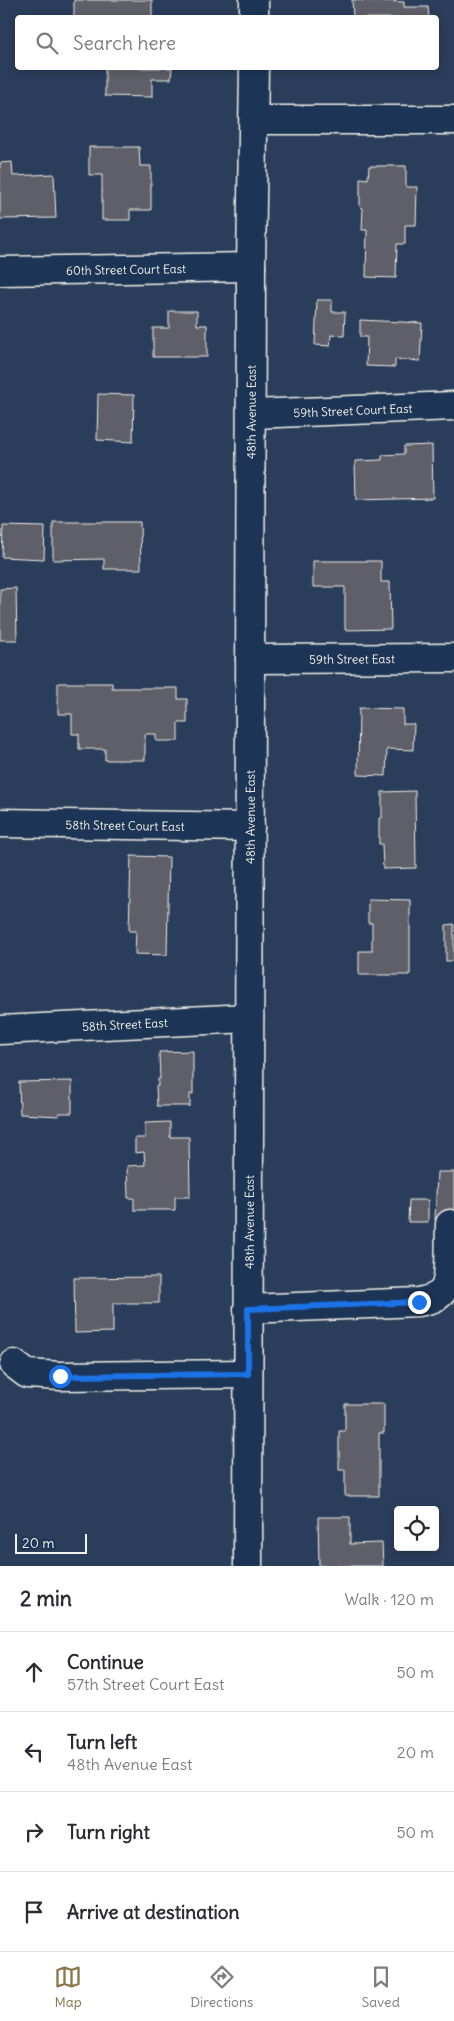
<!DOCTYPE html>
<html lang="en">
<head>
<meta charset="utf-8">
<style>
  body { margin:0; font-family:Delius,sans-serif; background:#f2f2f3; color:#2b2b33 }
  .controls { position:absolute; right:15px; bottom:15px; display:grid; overflow:hidden; border-radius:5px; box-shadow:0 2px 8px #0003 }
  .controls button { width:45px; height:45px; display:grid; place-items:center; padding:0; border:0; border-bottom:1px solid #e1e1e2; background:#fff; color:#2b2b33; font:25px sans-serif }
  .scale { position:absolute; left:15px; bottom:12px; width:72px; box-sizing:border-box; padding-left:5px; border:2px solid #f4f1e8; border-top:0; font-size:14px; line-height:18px; white-space:nowrap; color:#f4f1e8; -webkit-text-stroke:4px #1d3557; paint-order:stroke }
  .stop { position:absolute; width:15px; height:15px; margin:-11px; border:4px solid #1a73e8; border-radius:50%; background:#fff }
  .stop.end { background:#1a73e8; border-color:#fff; box-shadow:0 1px 5px #0008 }
  .list { margin:0; padding:0; list-style:none }
  h2 { display:flex; justify-content:space-between; align-items:center; height:65px; margin:0; padding:0 20px; font-size:21px }
  h2 small { font-size:16px; font-weight:400; color:#7c7c81 }
  .list li { display:grid; grid-template-columns:32px 1fr auto; gap:15px; align-items:center; box-sizing:border-box; height:80px; padding:0 20px; border-top:1px solid #e1e1e2 }
  .list b { display:block; font-size:19px; white-space:nowrap }
  .list p { margin:0; font-size:16px; white-space:nowrap; color:#7c7c81 }
  .list em { font-size:16px; font-style:normal; color:#7c7c81 }
  .icon { flex:none; width:28px; height:28px; fill:none; stroke:currentColor; stroke-width:2; stroke-linecap:round; stroke-linejoin:round }
  .map { position:relative; flex:none; width:454px; height:1566px; overflow:hidden }
  .search { position:absolute; background:#fff; box-shadow:0 2px 8px #0003; left:15px; right:15px; top:15px; height:55px; display:flex; align-items:center; gap:12px; box-sizing:border-box; padding:0 18px; border-radius:5px; color:#7c7c81; font-size:19px }
  .sheet { height:385px; background:#fff }
  nav { display:flex; justify-content:space-around; align-items:center; box-sizing:border-box; height:70px; border-top:1px solid #e1e1e2; background:#fff; font-size:14px; color:#7c7c81 }
  nav a { display:grid; justify-items:center; gap:2px }
  nav .on { color:#8a764a }
  .map>svg:first-child { display:block }
  .building { fill:#5f5e69; stroke:#f4f1e8 }
  .lines { fill:none; stroke-linecap:round; stroke-linejoin:round }
  .minor-casing { stroke:#f4f1e8; stroke-width:31 }
  .minor { stroke:#1d3557; stroke-width:28 }
  .route { stroke:#1a73e8; stroke-width:6 }
  .labels { text-anchor:middle; dominant-baseline:central; stroke-width:4.5; stroke-linejoin:round; paint-order:stroke }
  .street-label { font-size:12px; fill:#f4f1e8; stroke:#1d3557 }
</style>
</head>
<body>
<div class="map">
<svg width="454" height="1566" viewBox="0 0 454 1566">
  <rect width="100%" height="100%" fill="#2a3d5b"/>
  <filter id="ink" filterUnits="userSpaceOnUse"><feTurbulence type="fractalNoise" baseFrequency=".02" numOctaves="2"/><feDisplacementMap in="SourceGraphic" scale="10" xChannelSelector="R" yChannelSelector="G"/><feConvolveMatrix kernelMatrix="1 2 1 2 8 2 1 2 1" color-interpolation-filters="sRGB"/></filter>
  <g filter="url(#ink)">
    <path class="building" d="M74,0H152V18H74Z
      M352,0L404,2V7H428L429,18H353Z
      M105,68H172L171,79H152V97L105,96Z
      M89,147H139L140,166H151V210H130V220H102V175H89Z
      M12,162L13,176L54,174L56,218L0,219V163Z
      M369,166H406V187H417L416,225H405V244H397L396,278L366,277L367,230H362L363,208L360,207V178L368,179Z
      M317,300H332V312H345L344,336L331,335L330,346L315,345Z
      M169,311H197V325H207V357H153V328H169Z
      M360,320L422,323L420,361L395,359V367L366,366L367,337H360Z
      M98,394L134,395L133,442L97,440Z
      M432,445L433,498L356,500L355,461L382,460V455L404,454V446Z
      M53,522H140L141,569H104V559L53,560Z
      M3,526L45,527L44,559L2,557Z
      M313,561H381V582H390L391,629L345,630V587H313Z
      M16,588L17,640H0V589Z
      M58,683H112V688H178V699H187V723H178V741H156V734H145V760H105V749H79V734H72V714H58Z
      M359,708L403,709V724H414L413,750L387,749L386,776L358,775Z
      M415,791L416,868L383,869L382,844H379V818H382V792Z
      M131,856L169,857L167,955L135,954L136,931H129Z
      M368,899L410,900V975H359V951H372V923H368Z
      M454,924V961H446V925Z
      M193,1051V1094H190V1106H157L156,1086H158V1079H160L159,1052Z
      M72,1081V1113H59V1116L20,1114L19,1082Z
      M170,1122V1137H189L190,1197H175V1210H134V1198H128L127,1166L145,1165L144,1152L135,1153V1138H145V1123Z
      M437,1172H454V1221L435,1220Z
      M409,1200H428V1222H408Z
      M159,1277V1303H113V1332L75,1333L74,1278Z
      M345,1404H384V1433H379V1496H345V1470H339V1431H345Z
      M318,1517H350V1544L382,1543L383,1566H319Z"/>
    <g class="lines">
      <g class="minor-casing">
        <g id="minor">
          <path d="M254,18V0"/>
          <path d="M254,120H454"/>
          <path id="s1" d="M0,271L251,267"/>
          <path id="s2" d="M252,414L454,406"/>
          <path id="s3" d="M250,659L454,658"/>
          <path id="s4" d="M0,823L250,827"/>
          <path id="s5" d="M0,1030L249,1018"/>
          <path d="M248,1309L419,1302C427,1300 435,1299 441,1293C452,1283 449,1240 450,1224"/>
          <path d="M14,1364L27,1374L60,1376L248,1374"/>
          <path id="s6" d="M248,1566L251,267L254,68"/>
        </g>
      </g>
      <use href="#minor" class="minor"/>
    </g>
  </g>
  <g class="lines" filter="url(#ink)">
    <path class="route" d="M60,1376L248,1374V1309L419,1302"/>
  </g>
  <g class="labels">
    <g class="street-label">
      <text stroke="none"><textPath href="#s1" startOffset="126">60th Street Court East</textPath></text>
      <text stroke="none"><textPath href="#s2" startOffset="101">59th Street Court East</textPath></text>
      <text stroke="none"><textPath href="#s6" startOffset="1154">48th Avenue East</textPath></text>
      <text stroke="none"><textPath href="#s3" startOffset="102">59th Street East</textPath></text>
      <text stroke="none"><textPath href="#s6" startOffset="749">48th Avenue East</textPath></text>
      <text stroke="none"><textPath href="#s4" startOffset="125">58th Street Court East</textPath></text>
      <text stroke="none"><textPath href="#s5" startOffset="125">58th Street East</textPath></text>
      <text stroke="none"><textPath href="#s6" startOffset="344">48th Avenue East</textPath></text>
    </g>
  </g>
</svg>
<div class="controls">
<button><svg class="icon" aria-label="locate" viewBox="0 0 24 24"><circle cx="12" cy="12" r="6"/><path d="M12 2v4M12 18v4M2 12h4M18 12h4"/></svg></button>
</div>
<div class="scale">20 m</div>
<div class="stop" style="left:60px;top:1376px"></div>
<div class="stop end" style="left:419px;top:1302px"></div>
<div class="search"><svg class="icon" aria-label="search" viewBox="0 0 24 24"><circle cx="10" cy="10" r="6"/><path d="M15 15l6 6"/></svg>Search here</div>
</div>
<section class="sheet">
<h2>2 min<small>Walk · 120 m</small></h2>
<ul class="list">
<li><svg class="icon" aria-label="ahead" viewBox="0 0 24 24"><path d="M12 20V5M6 11l6-6 6 6"/></svg><div><b>Continue</b><p>57th Street Court East</p></div><em>50 m</em></li>
<li><svg class="icon" aria-label="left" viewBox="0 0 24 24"><path d="M17 20v-9H6M10 6l-5 5 5 5"/></svg><div><b>Turn left</b><p>48th Avenue East</p></div><em>20 m</em></li>
<li><svg class="icon" aria-label="right" viewBox="0 0 24 24"><path d="M7 20v-9h11M14 6l5 5-5 5"/></svg><div><b>Turn right</b></div><em>50 m</em></li>
<li><svg class="icon" aria-label="arrive" viewBox="0 0 24 24"><path d="M6 21V4h12l-3 4 3 4H6"/></svg><div><b>Arrive at destination</b></div></li>
</ul>
</section>
<nav>
<a class="on"><svg class="icon" aria-label="map" viewBox="0 0 24 24"><path d="M3 6l6-2 6 2 6-2v14l-6 2-6-2-6 2zM9 4v14M15 6v14"/></svg>Map</a>
<a><svg class="icon" aria-label="directions" viewBox="0 0 24 24"><path d="M12 3l9 9-9 9-9-9zM9 14v-3h6M13 9l2 2-2 2"/></svg>Directions</a>
<a><svg class="icon" aria-label="saved" viewBox="0 0 24 24"><path d="M7 4h10v16l-5-4-5 4z"/></svg>Saved</a>
</nav>
</body>
</html>
